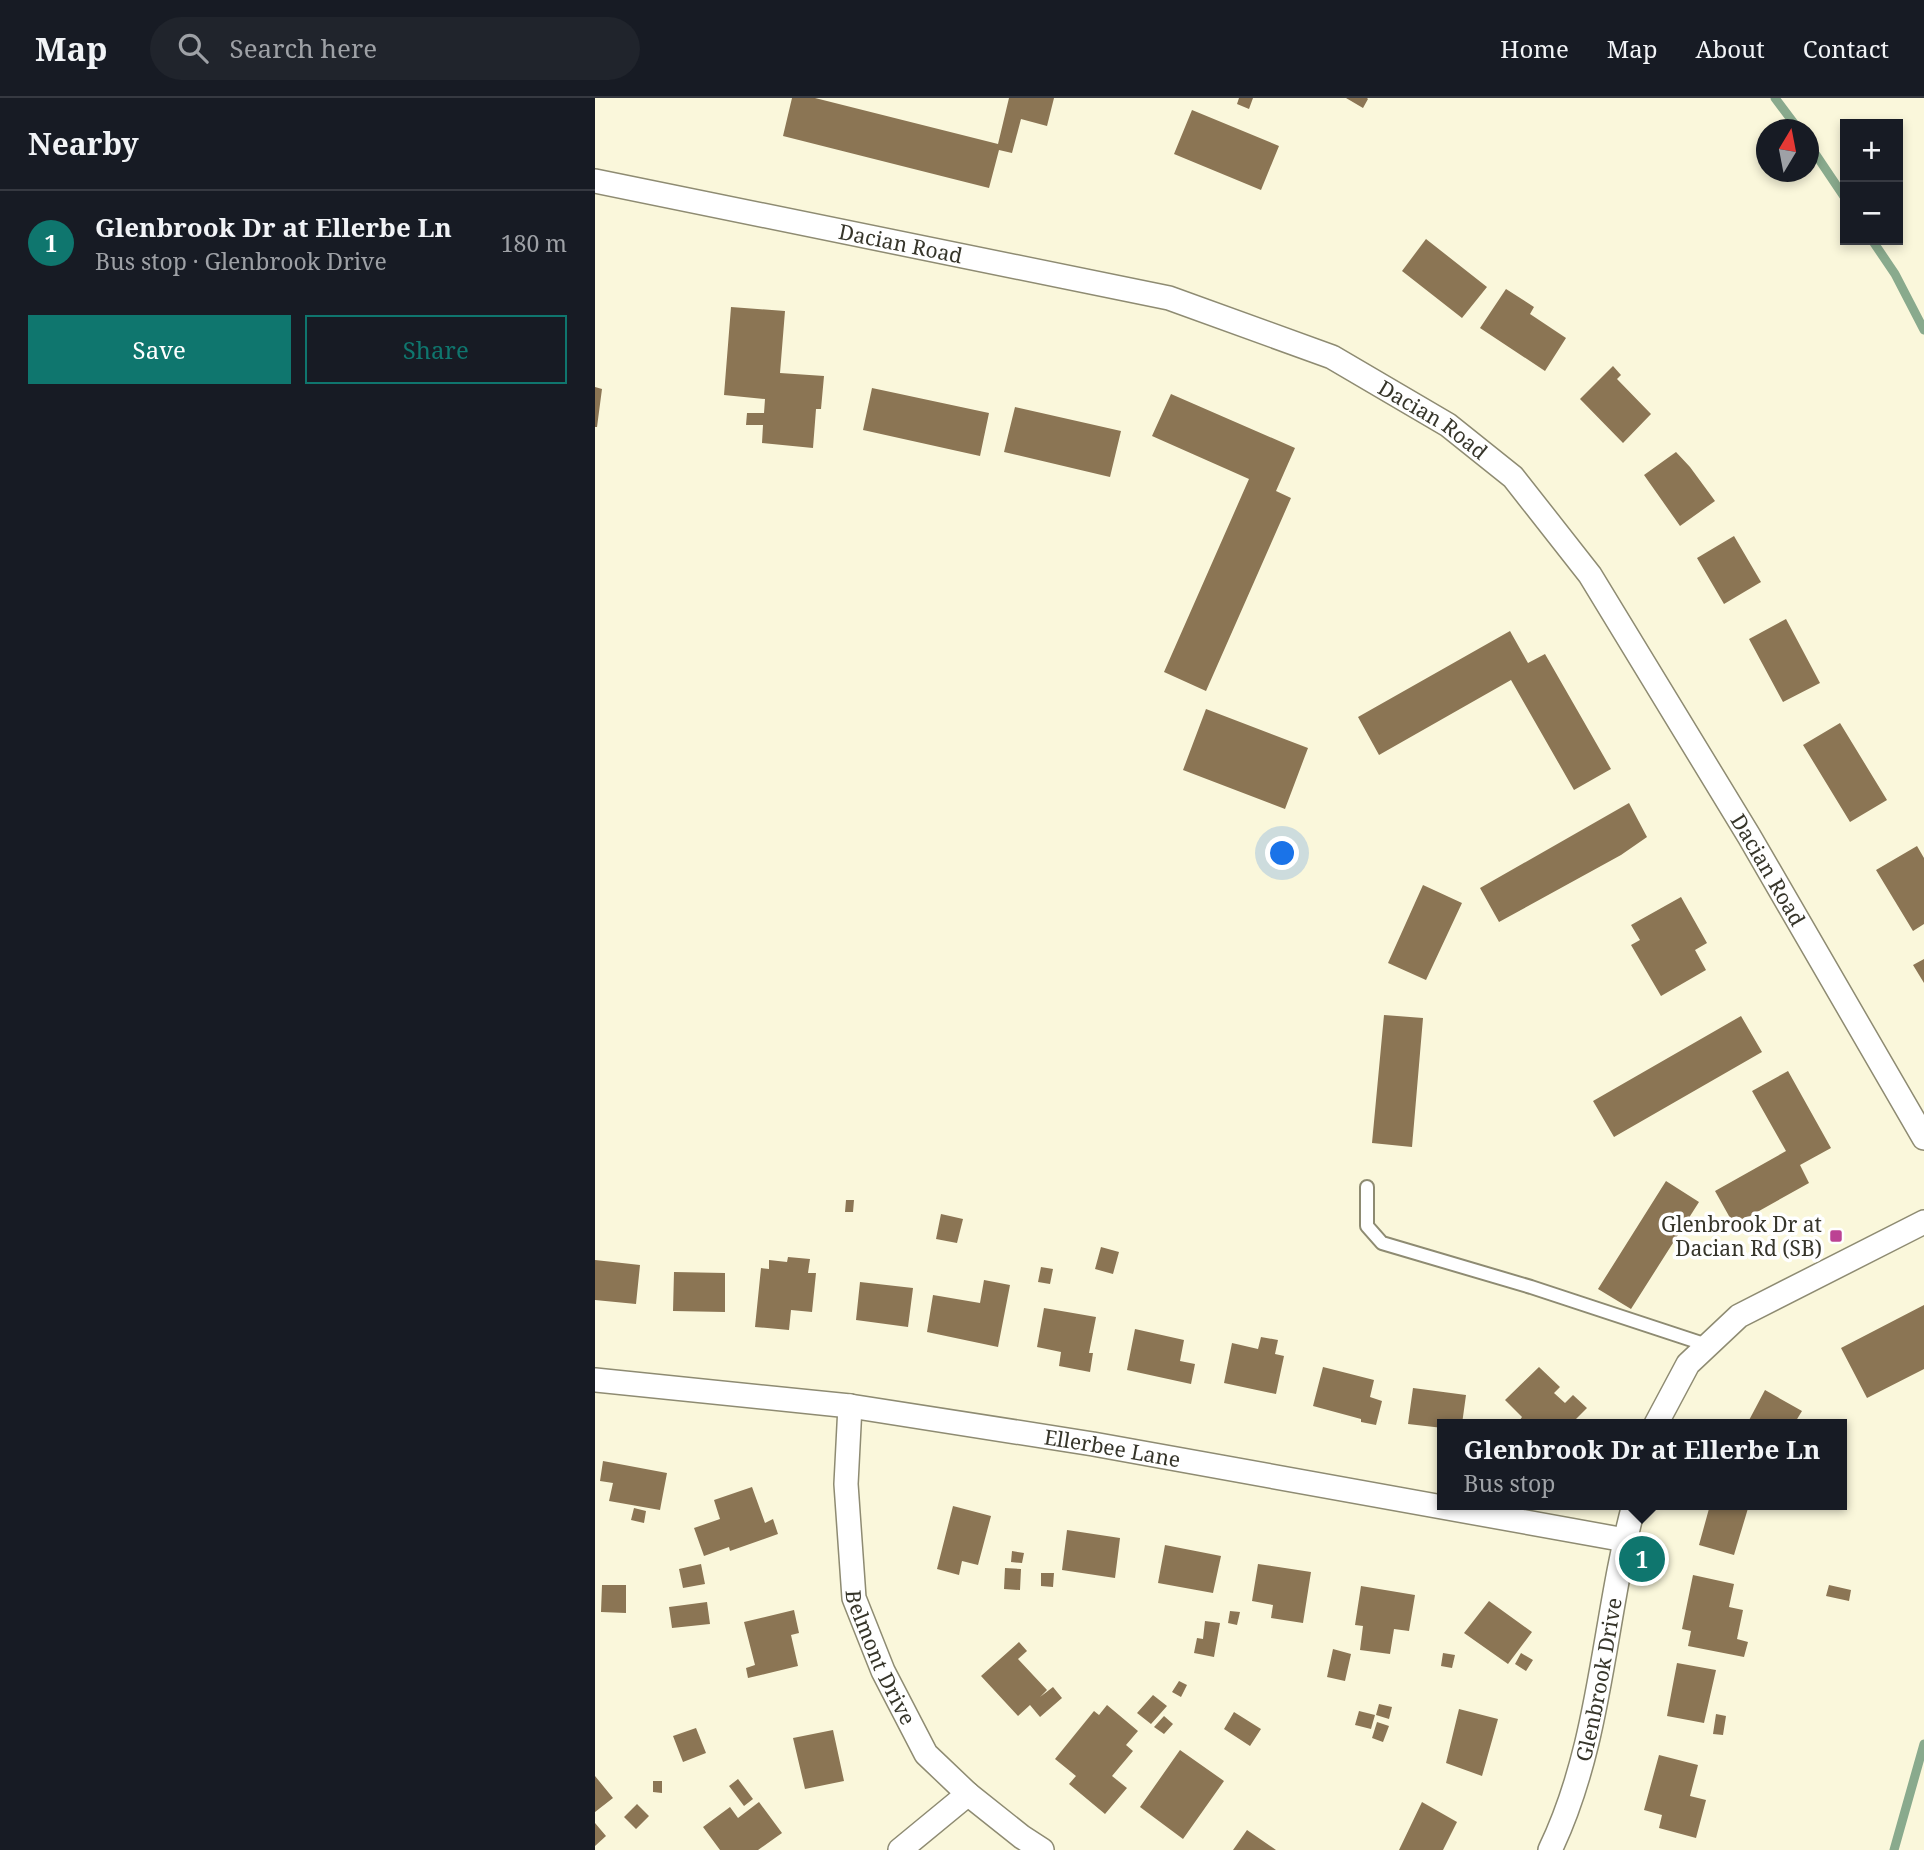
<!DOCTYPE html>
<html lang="en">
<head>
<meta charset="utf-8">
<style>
  body { margin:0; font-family:"Noto Serif",serif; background:#20242c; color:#f1f3f6 }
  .controls { position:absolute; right:21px; top:21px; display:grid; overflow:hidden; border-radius:0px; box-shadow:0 4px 10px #0003 }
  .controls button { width:63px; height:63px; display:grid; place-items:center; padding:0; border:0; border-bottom:2px solid #363941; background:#171b24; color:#f1f3f6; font:35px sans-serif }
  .compass { position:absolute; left:1161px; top:21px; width:63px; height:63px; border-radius:50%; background:#171b24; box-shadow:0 4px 10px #0003; rotate:10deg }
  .you { position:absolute; left:688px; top:756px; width:24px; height:24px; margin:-18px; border:5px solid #fff; border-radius:50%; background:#1a73e8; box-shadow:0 0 0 10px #1a73e833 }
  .badge { display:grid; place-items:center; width:46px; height:46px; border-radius:50%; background:#0f766e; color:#fff; font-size:23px; font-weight:700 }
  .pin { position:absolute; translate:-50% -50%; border:4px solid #fff; box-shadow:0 2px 7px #0006 }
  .popup { position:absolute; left:842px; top:1321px; width:410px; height:91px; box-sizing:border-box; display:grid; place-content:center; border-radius:0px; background:#171b24; filter:drop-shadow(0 2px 5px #0005); font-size:23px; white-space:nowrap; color:#9ea1a6 }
  .popup b { font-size:26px; color:#f1f3f6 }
  .popup::after { content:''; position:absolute; left:50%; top:100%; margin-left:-14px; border:14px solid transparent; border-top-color:#171b24 }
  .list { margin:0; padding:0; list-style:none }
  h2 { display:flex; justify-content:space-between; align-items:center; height:91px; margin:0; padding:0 28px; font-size:30px }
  h2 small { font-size:23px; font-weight:400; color:#9ea1a6 }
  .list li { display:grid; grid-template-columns:46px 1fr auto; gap:21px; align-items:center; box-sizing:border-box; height:105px; padding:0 28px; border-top:2px solid #363941 }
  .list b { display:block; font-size:26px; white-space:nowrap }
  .list p { margin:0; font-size:23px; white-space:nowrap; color:#9ea1a6 }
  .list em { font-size:23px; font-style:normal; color:#9ea1a6 }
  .actions { display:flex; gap:14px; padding:21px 28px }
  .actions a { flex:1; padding:16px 0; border:2px solid #0f766e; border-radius:0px; text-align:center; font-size:24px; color:#0f766e }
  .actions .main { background:#0f766e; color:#fff }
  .icon { flex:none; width:38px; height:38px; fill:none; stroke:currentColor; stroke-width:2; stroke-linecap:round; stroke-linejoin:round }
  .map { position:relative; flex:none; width:1329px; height:1752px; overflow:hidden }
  header { display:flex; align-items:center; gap:42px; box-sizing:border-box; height:98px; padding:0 35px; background:#171b24; border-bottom:2px solid #363941 }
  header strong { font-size:33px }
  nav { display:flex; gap:38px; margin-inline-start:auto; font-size:24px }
  .search { width:490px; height:63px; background:#20242c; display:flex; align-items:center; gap:18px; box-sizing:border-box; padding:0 24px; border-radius:38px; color:#9ea1a6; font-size:26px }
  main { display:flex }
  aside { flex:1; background:#171b24 }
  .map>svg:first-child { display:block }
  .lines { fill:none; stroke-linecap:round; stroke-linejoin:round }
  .stream { stroke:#89aa8d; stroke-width:9 }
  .building { fill:#8b7554 }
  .lane-casing { stroke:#8e8b72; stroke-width:16 }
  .street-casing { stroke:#8e8b72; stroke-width:26 }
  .lane { stroke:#fff; stroke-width:12 }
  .street { stroke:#fff; stroke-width:23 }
  .poi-dot { fill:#bc4293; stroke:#fff; stroke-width:2.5 }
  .labels { text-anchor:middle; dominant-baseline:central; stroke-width:7; stroke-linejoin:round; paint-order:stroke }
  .street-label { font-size:21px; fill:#36352a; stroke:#fff }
  .poi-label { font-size:21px; fill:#36352a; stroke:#fff; text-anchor:end }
</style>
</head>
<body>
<header>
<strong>Map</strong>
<div class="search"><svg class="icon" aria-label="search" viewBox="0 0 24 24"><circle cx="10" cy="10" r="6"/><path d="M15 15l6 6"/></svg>Search here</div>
<nav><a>Home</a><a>Map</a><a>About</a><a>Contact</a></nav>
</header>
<main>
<aside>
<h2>Nearby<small></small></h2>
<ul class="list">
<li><span class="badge">1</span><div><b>Glenbrook Dr at Ellerbe Ln</b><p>Bus stop · Glenbrook Drive</p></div><em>180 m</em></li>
</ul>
<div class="actions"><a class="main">Save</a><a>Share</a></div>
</aside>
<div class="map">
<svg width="1329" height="1752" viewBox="0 0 1329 1752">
  <rect width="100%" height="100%" fill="#faf7db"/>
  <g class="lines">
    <path class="stream" d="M1180,0L1204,32
      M1213,45L1250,100
      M1277,142L1300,176L1329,232
      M1299,1752L1329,1646"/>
  </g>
  <path class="building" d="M197,0H220L403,46L414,0H459L452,28L426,21L417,55L404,52L394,90L188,38Z
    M644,0H658L654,11L642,6Z
    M751,0H772L773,1L768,10Z
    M597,12L684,48L666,92L579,56Z
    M831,141L892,189L867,220L807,173Z
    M911,191L939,209L935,216L971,240L950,273L885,230Z
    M136,209L190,213L185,275L229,278L226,311H221L218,350L167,345L168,327H151L152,315H169L170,301L129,297Z
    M1018,268L1026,277L1022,281L1056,316L1028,345L985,301Z
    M0,289L7,291L2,329H0Z
    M277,290L394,315L385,358L268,332Z
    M576,296L700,350L681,393L696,400L611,593L569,574L654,381L557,338Z
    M420,309L526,333L515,379L409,354Z
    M1081,354L1095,369L1120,403L1085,428L1049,377Z
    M1139,438L1166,484L1129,506L1102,460Z
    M1191,521L1225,585L1188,604L1154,541Z
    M915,533L933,565L950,556L1016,671L979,692L916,582L784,657L763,619Z
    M611,611L713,650L690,711L588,672Z
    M1245,625L1292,702L1255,724L1208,647Z
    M1034,705L1052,739L1026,757L904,824L885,790Z
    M1322,748L1329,760V826L1318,833L1281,772Z
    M828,787L867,805L831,882L793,865Z
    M1086,799L1112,845L1100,852L1111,872L1066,898L1036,847L1045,842L1036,827Z
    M1329,861V885L1318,867Z
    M789,917L828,920L817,1049L777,1045Z
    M1146,918L1167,954L1019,1039L998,1003Z
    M1193,973L1236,1050L1205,1067L1214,1085L1139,1127L1120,1093L1191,1053L1157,993Z
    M1071,1083L1104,1104L1036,1211L1003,1191Z
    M251,1102H259L258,1114H250Z
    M346,1116L368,1121L362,1145L341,1141Z
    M506,1149L524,1154L518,1176L500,1171Z
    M193,1159L215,1161L213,1175H221L217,1214L196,1212L194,1232L160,1229L166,1170L174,1171V1162L192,1164Z
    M0,1162L45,1167L41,1206L0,1202Z
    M446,1169L458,1171L455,1186L443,1184Z
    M79,1174L130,1175V1214L78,1213Z
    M389,1182L415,1187L403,1249L332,1234L338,1197L385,1205Z
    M265,1184L318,1190L313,1229L261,1222Z
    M1329,1207V1271L1272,1300L1246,1250Z
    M449,1210L501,1219L494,1255H498L495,1274L464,1268L466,1254L442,1249Z
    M540,1231L589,1242L585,1263L600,1266L596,1286L532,1272Z
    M666,1239L683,1242L680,1256L689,1258L681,1296L629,1285L637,1245L663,1251Z
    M728,1269L779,1282L775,1299L787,1303L781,1327L766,1324V1321L718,1308Z
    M944,1269L965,1289L959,1295L970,1305L978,1297L992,1310L976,1326H922L927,1319L910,1302Z
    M818,1290L871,1297L867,1326H848V1330L813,1326Z
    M1170,1292L1207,1313L1199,1326H1152Z
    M8,1363L72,1375L65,1412L14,1403L18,1385L5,1383Z
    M157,1389L170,1425L178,1421L183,1436L135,1453L134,1449L109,1458L99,1430L125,1421L119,1402Z
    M1115,1407H1154L1139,1457L1104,1447Z
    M358,1408L396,1418L383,1467L367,1463L364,1477L342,1471Z
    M39,1410L51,1413L49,1425L36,1422Z
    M472,1432L525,1440L520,1480L467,1472Z
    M570,1447L626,1458L618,1495L563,1485Z
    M417,1453L429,1455L427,1465L416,1464Z
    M106,1466L110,1486L88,1490L84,1471Z
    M663,1466L716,1474L708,1525L676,1520L678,1507L657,1503Z
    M410,1470L426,1471L425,1492L409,1491Z
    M446,1475H459L458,1489L446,1488Z
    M1098,1477L1139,1486L1134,1509L1148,1512L1142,1541L1153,1544L1149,1559L1093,1548L1096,1533L1087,1531Z
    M7,1487H31V1515L6,1514Z
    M1234,1487L1256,1492L1254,1503L1231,1498Z
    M766,1488L820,1497L814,1533L799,1531L795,1556L765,1552L768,1528L760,1527Z
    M894,1503L937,1534L913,1566L869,1535Z
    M112,1504L115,1526L77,1530L74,1509Z
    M199,1512L204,1535L196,1537L203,1568L153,1580L151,1570L160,1567L149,1524Z
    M635,1513L645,1514L642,1527L633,1525Z
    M610,1523L625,1525L619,1559L599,1555L602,1540L608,1541Z
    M424,1544L432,1553L423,1561L452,1592L445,1599L458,1589L467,1600L445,1619L435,1607L423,1618L386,1578Z
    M738,1551L756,1556L750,1583L732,1579Z
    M848,1555L860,1557L857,1570L846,1568Z
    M926,1555L938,1562L931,1573L920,1566Z
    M1082,1565L1121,1572L1109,1625L1072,1618Z
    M584,1583L592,1587L586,1599L577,1594Z
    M558,1597L572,1608L556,1626L542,1615Z
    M784,1606L797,1609L794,1621L781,1617Z
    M512,1607L543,1633L531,1647L538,1653L517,1678L532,1690L510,1716L474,1686L481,1678L460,1661L499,1613L504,1617Z
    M864,1611L903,1621L887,1678L851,1665Z
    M764,1613L780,1617L776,1631L760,1627Z
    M639,1614L666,1631L655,1648L629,1631Z
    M1121,1616L1131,1618L1128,1637L1118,1636Z
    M569,1618L578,1626L569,1636L559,1629Z
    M782,1624L794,1628L788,1644L777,1640Z
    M101,1630L111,1655L88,1664L78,1638Z
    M238,1632L249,1683L210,1691L198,1640Z
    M585,1652L629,1683L588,1741L545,1709Z
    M1064,1657L1103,1667L1095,1698L1111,1702L1101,1740L1064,1730L1067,1717L1049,1712Z
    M0,1678L18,1700L0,1714Z
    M143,1681L158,1701L149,1708L134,1688Z
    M58,1683H67V1695L58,1694Z
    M164,1704L187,1735L163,1752H125L108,1729L135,1709L143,1720Z
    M827,1704L862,1724L848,1752H804Z
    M42,1706L54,1718L41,1731L29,1719Z
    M0,1725L11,1738L0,1748Z
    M652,1732L681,1752H638Z"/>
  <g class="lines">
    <g class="lane-casing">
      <path id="lane" d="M772,1089V1128L787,1145L936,1189L1112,1247"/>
    </g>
    <g class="street-casing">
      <g id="street">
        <path id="s1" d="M0,83L574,200L737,259L853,327L918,379L995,477L1154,738L1329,1040"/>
        <path id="s2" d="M0,1282L255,1308L498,1346L1030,1442"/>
        <path id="s3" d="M255,1308L251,1386L259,1500L288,1573L331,1656L373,1696L427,1739L447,1752"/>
        <path d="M1061,1326L1093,1266L1144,1218L1329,1124"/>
        <path d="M305,1752L373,1696"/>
        <path id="s4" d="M955,1752C1007,1644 1008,1521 1039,1407"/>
      </g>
    </g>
    <use href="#lane" class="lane"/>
    <use href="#street" class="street"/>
  </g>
  <rect class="poi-dot" x="1234" y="1131" width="14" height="14" rx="3.5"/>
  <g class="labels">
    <g class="street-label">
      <text stroke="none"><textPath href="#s1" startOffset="312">Dacian Road</textPath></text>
      <text stroke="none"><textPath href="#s1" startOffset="878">Dacian Road</textPath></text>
      <text stroke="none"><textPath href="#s1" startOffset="1446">Dacian Road</textPath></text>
      <text stroke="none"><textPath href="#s2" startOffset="522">Ellerbee Lane</textPath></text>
      <text stroke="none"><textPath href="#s3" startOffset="257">Belmont Drive</textPath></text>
      <text stroke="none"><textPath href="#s4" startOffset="178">Glenbrook Drive</textPath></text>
    </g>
    <g class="poi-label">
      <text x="1227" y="1126">Glenbrook Dr at<tspan x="1227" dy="24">Dacian Rd (SB)</tspan></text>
    </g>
  </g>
</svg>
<div class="controls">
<button>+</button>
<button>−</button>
</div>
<svg class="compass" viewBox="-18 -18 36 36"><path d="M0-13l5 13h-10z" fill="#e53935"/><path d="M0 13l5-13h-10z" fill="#9ea1a6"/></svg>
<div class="you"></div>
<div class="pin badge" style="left:1047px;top:1461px">1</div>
<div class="popup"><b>Glenbrook Dr at Ellerbe Ln</b>Bus stop</div>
</div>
</main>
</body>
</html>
